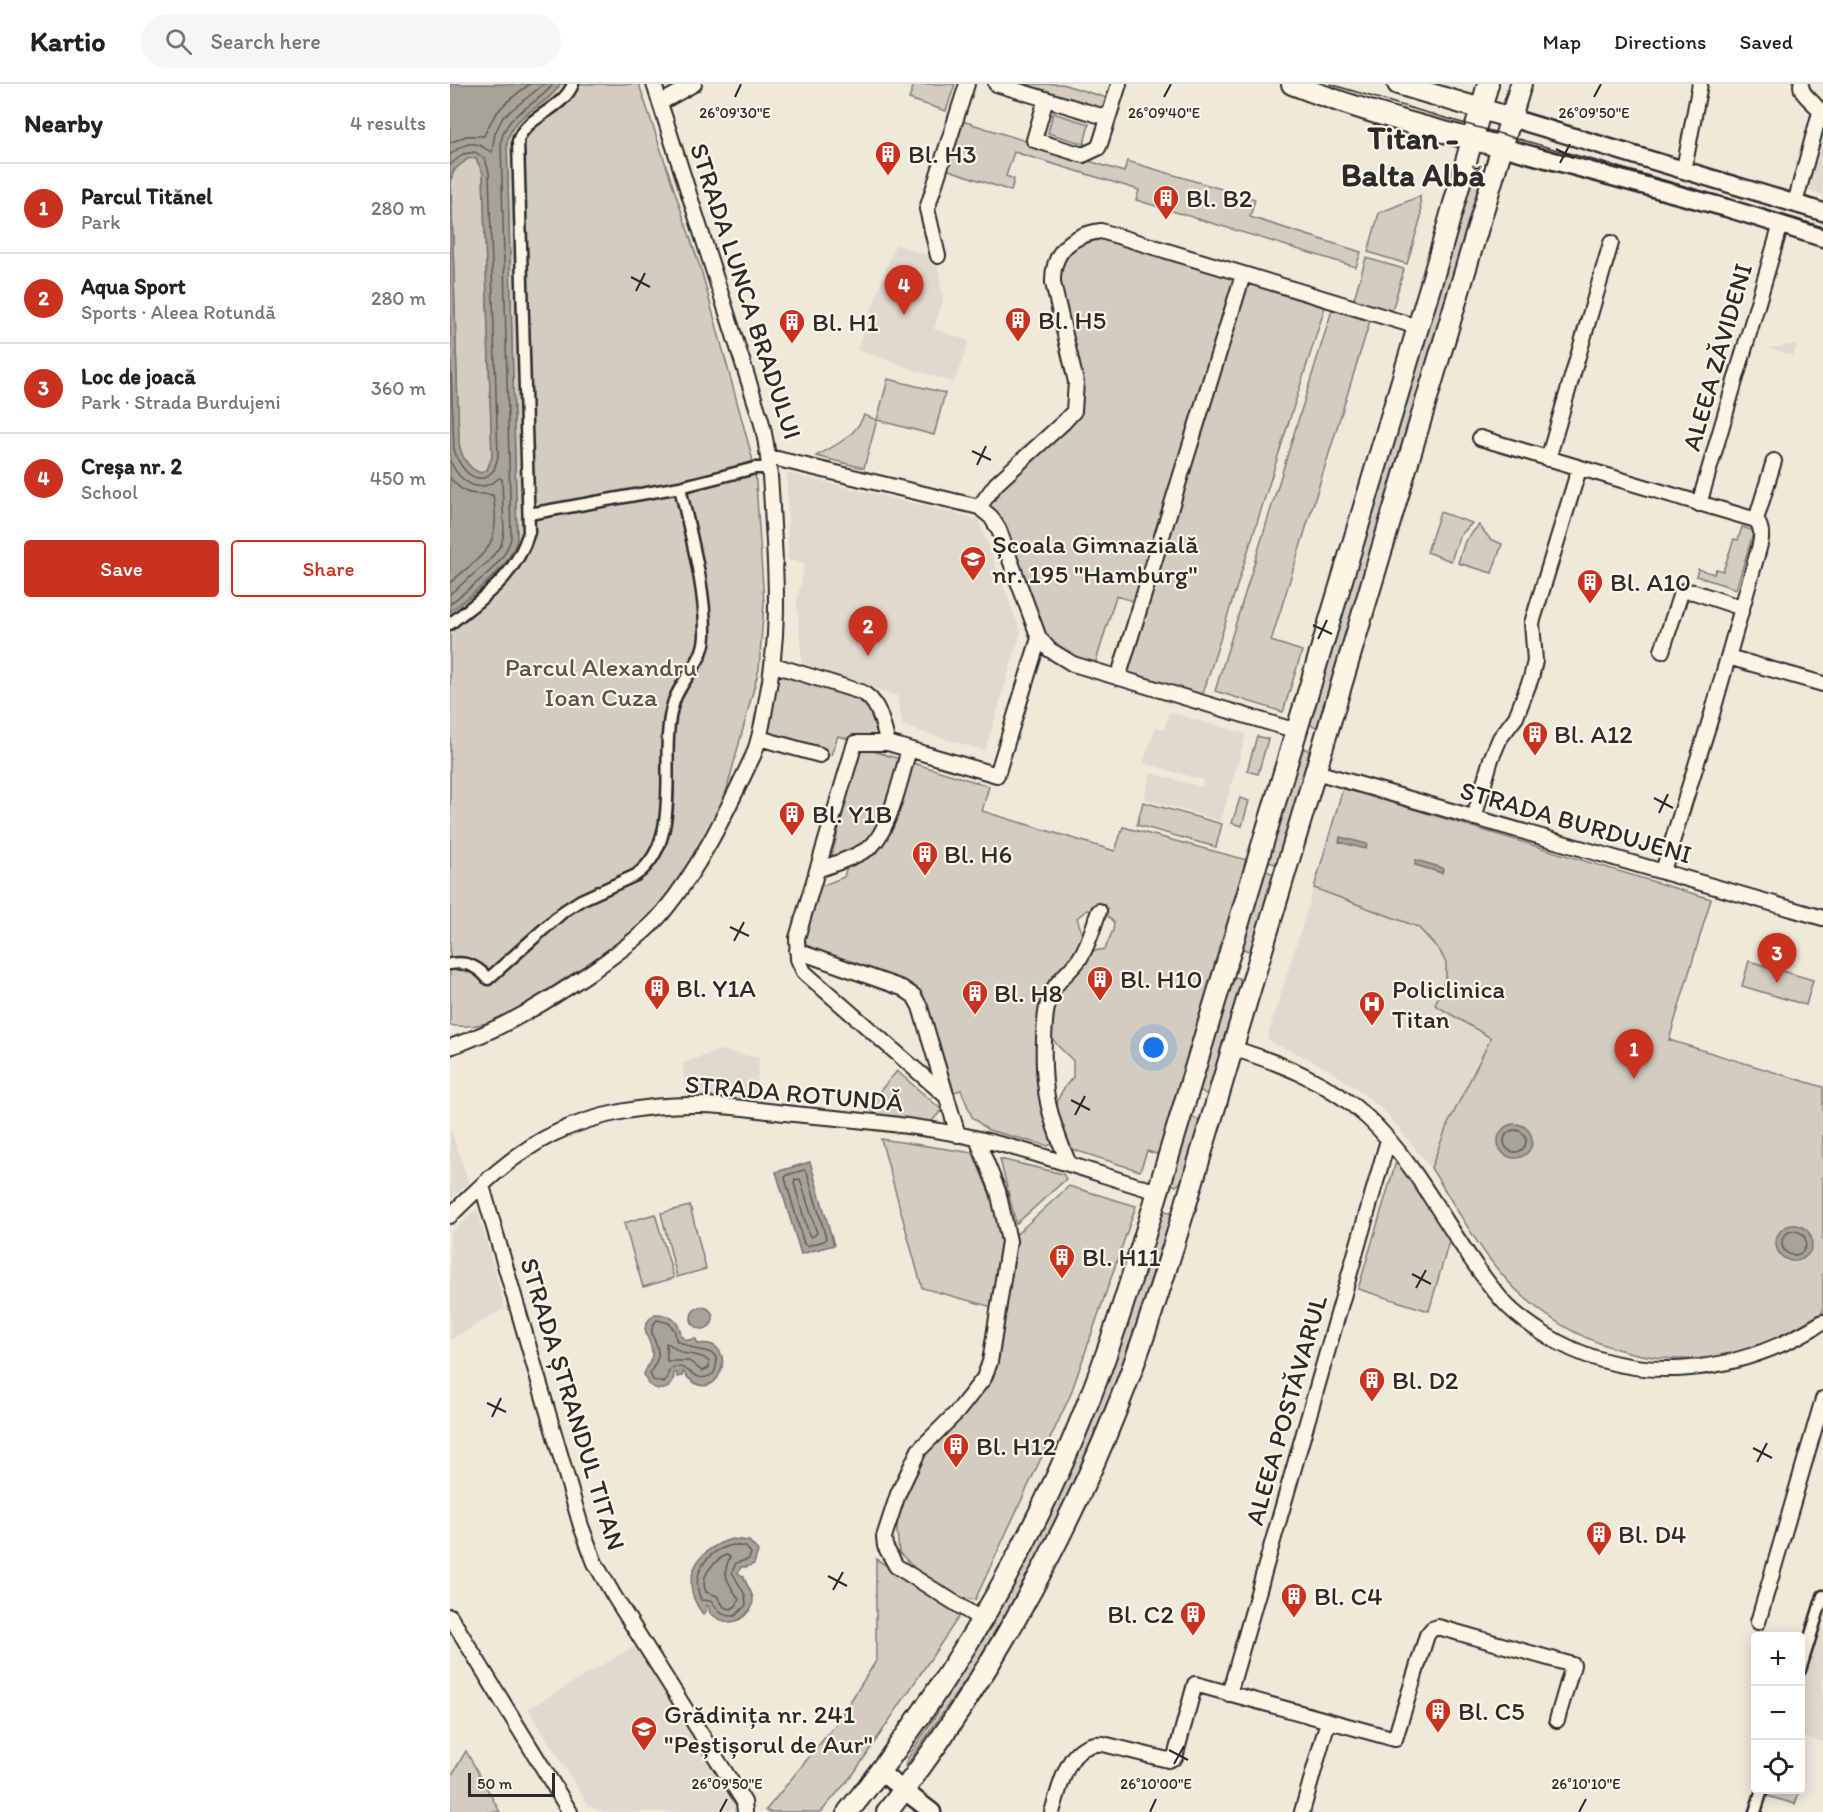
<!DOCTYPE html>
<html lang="en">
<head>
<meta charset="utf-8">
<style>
  body { margin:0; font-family:Itim,sans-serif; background:#f6f6f6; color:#222 }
  .controls { position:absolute; right:18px; bottom:18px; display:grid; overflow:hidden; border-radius:6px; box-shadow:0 3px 15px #0003 }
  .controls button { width:54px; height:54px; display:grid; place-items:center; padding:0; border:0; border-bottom:2px solid #e0e0e0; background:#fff; color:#222; font:30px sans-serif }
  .scale { position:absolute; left:18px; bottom:15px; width:87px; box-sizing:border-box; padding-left:6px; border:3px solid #2b2b2b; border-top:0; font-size:16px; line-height:21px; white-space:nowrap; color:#2b2b2b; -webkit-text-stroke:4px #fcf5e5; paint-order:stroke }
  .you { position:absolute; left:704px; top:964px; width:21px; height:21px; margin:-15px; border:4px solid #fff; border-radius:50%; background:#1a73e8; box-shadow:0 0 0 9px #1a73e833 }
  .badge { display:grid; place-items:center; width:39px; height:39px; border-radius:50%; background:#c8321e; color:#fff; font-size:20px; font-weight:700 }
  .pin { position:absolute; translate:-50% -50px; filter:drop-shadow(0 2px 3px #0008) }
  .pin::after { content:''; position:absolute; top:32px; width:21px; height:18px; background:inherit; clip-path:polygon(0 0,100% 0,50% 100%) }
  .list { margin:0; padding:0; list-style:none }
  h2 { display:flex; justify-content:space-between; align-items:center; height:78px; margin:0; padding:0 24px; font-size:26px }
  h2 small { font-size:20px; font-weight:400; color:#767676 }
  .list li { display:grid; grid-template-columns:39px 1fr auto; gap:18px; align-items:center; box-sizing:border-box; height:90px; padding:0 24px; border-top:2px solid #e0e0e0 }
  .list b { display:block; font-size:22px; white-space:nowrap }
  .list p { margin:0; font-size:20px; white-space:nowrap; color:#767676 }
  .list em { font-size:20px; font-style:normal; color:#767676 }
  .actions { display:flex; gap:12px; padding:18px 24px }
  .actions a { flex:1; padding:14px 0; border:2px solid #c8321e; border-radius:6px; text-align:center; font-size:21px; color:#c8321e }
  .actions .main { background:#c8321e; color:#fff }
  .icon { flex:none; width:33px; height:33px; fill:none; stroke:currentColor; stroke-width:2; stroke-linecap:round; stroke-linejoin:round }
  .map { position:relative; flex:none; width:1373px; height:1728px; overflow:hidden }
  header { display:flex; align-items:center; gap:36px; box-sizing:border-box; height:84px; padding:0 30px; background:#fff; border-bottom:2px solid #e0e0e0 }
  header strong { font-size:28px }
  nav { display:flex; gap:33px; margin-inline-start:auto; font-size:21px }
  .search { width:420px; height:54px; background:#f6f6f6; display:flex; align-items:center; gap:15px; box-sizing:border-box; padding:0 21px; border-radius:33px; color:#767676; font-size:22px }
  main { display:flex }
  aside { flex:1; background:#fff }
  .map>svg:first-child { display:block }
  .built { fill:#e0dacc }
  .green { fill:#d2cdc0; stroke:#7e7c76; stroke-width:1.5 }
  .water { fill:#a6a399; stroke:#75736d; stroke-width:1.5; fill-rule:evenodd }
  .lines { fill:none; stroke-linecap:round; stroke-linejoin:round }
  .shore { stroke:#5c5b57; stroke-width:1.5 }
  .pedestrian-casing { stroke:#2b2b2b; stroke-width:15 }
  .minor-casing { stroke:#2b2b2b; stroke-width:18 }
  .tertiary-casing { stroke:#2b2b2b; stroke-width:21 }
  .secondary-casing { stroke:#2b2b2b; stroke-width:24 }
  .pedestrian { stroke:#fcf5e5; stroke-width:10 }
  .minor { stroke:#fcf5e5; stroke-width:14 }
  .tertiary { stroke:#fcf5e5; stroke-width:16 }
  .secondary { stroke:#fcf5e5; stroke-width:20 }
  .tram { stroke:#2b2b2b; stroke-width:1.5 }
  .ticks { fill:none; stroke:#2b2b2b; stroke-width:2 }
  .labels { text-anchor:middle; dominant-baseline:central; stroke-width:4.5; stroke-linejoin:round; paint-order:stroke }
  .poi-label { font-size:26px; fill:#2b2b2b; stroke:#fcf5e5; text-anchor:start }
  .street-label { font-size:26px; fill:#2b2b2b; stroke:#fcf5e5 }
  .park-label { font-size:26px; fill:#555450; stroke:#fcf5e5 }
  .district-label { font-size:32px; font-weight:bold; fill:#2b2b2b; stroke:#fcf5e5 }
  .ticks-label { font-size:15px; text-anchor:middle; fill:#2b2b2b; stroke:#fcf5e5; stroke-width:4.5; stroke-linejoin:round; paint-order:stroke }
</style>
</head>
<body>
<header>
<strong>Kartio</strong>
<div class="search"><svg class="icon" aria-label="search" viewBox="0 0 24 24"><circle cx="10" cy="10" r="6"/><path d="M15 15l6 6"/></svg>Search here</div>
<nav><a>Map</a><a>Directions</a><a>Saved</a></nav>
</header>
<main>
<aside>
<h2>Nearby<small>4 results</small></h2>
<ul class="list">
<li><span class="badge">1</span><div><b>Parcul Titănel</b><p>Park</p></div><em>280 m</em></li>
<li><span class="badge">2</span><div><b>Aqua Sport</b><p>Sports · Aleea Rotundă</p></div><em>280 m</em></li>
<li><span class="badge">3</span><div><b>Loc de joacă</b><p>Park · Strada Burdujeni</p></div><em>360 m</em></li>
<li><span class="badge">4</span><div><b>Creșa nr. 2</b><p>School</p></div><em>450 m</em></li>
</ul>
<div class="actions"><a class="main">Save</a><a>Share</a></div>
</aside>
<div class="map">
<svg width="1373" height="1728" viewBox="0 0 1373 1728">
  <rect width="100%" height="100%" fill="#efe9da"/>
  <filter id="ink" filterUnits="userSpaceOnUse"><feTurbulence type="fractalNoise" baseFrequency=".0167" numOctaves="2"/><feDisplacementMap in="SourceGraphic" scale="12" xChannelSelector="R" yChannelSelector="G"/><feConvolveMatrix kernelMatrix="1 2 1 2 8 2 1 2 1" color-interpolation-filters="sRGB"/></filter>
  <g filter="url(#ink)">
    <path class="built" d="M1373,26V111L1351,104Z
      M445,160L487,175L493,216L484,245L519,257L504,299L407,266Z
      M1347,260L1344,272L1318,264Z
      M337,389L528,435L571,548L535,667L453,642L447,612L352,579L347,517L355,480L338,476Z
      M719,628L796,650L771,737L694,715L701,689L752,703L753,696L693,679L706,643L714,646Z
      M864,804L968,843L990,867L996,879V892L986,921L1041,954L997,1042L981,1084L937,1030L909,1006L879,986L853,972L825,960L817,954Z
      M270,966L309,974L306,1016L235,1013L233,979Z
      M0,1042L19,1099L0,1115Z
      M27,1124L55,1224L0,1256V1150Z
      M1373,1526V1658L1351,1652L1350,1601Z
      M186,1561L289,1721L277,1728H154L139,1722L78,1625Z"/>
    <path class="green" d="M110,0H189L252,189L305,384L314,519L309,585L275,712L238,793L187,848L59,931C41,939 20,945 0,941V528C24,508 59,487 67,455L57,59C61,29 97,24 110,0Z
      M464,0H505L496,27L459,15Z
      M555,0H612L657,14L660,4L664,5L656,30Z
      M603,29L639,40L634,60L598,49Z
      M506,35L674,88L677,77L805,115L800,133L911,168L906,183L686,116L689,106L564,68L556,92L564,95L561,107L490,83Z
      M24,74L30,79L33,89L42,373L37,386L31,389C18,385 11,372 9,359L1,95C4,84 12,74 24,74Z
      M1024,82L1037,86L871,639L866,643L861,641L858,636Z
      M970,112L971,133L957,180L918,168L929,129Z
      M638,149L877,217L750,619L668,594L690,519L666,512L643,587L600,566L536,428L537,410L624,327L604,179Z
      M916,174L954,185L941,230L903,218Z
      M882,226L920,237L821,557L852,567L833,628L765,607Z
      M438,295L495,309L484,351L427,336L414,384L366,372C386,361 405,353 414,331L427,336Z
      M990,428L1022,439L1009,453L1001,477L977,468Z
      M1029,441L1040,455L1052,460L1042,489L1008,479L1015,457Z
      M1292,443L1304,447L1286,505L1246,492L1248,485L1264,490L1266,485L1273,487L1284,455L1288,456Z
      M324,581L411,608L438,659L410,658L388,652L381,671L311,646Z
      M807,652L818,655L808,690L797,687Z
      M410,663L539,702L532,727L665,767L673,743L797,776L710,1071L697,1067L690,1087L621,1065C608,1031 596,1023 623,993V977C617,970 604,960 601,952C592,922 622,889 639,868L655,865L663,846L664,839C657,829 649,827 637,826L627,834L636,862L606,901L594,968L609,1056L598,1062L538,1046L522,1033L511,1006L504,1008L488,955L481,958L467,917L347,861L361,806L394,793L399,774L379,782Z
      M853,664L858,666L860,670L828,781L816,777L848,668Z
      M893,704L1261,815L1219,956L1373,1003V1228C1349,1243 1323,1257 1295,1266C1218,1289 1133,1266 1074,1213C1034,1178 1009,1127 981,1084L997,1042L1041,954L985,921L996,892V879L990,867L968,843L864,804Z
      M790,714L799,717L792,742L782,739Z
      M693,718L772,740L766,763L687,741Z
      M813,786L825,790L803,862L799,867L793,865L791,858Z
      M1299,877L1363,896L1356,921L1292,902Z
      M783,893L789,894L792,899L760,1007L756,1010L747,1004L780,896Z
      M447,987L492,1026L481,1038L429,1033L417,1022Z
      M741,1033L748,1035L749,1041L731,1098L726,1102L721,1100L719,1095L737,1037Z
      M431,1055L523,1069L559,1157L619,1102L686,1122L620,1312L525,1516L504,1512L468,1488L449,1468L447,1447L448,1410L464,1375L534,1294L550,1225L472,1204Z
      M948,1071L1002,1147L979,1227L908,1205Z
      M550,1075L613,1090L616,1095L566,1140Z
      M240,1122L256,1185L227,1193L211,1129Z
      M714,1127L720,1128L721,1133L672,1285L625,1395L601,1447L553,1534L519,1591L455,1683L457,1675L487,1630L500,1599L541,1528L709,1130Z
      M205,1130L224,1194L193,1203L174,1139Z
      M426,1475L512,1528L404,1689L371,1728H318L316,1726L386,1640L426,1577Z
      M16,1667L50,1728H0V1694Z
      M1316,1706H1350L1345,1720L1314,1711Z"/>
    <path class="water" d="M0,0H110C97,24 61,29 57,59L67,455C59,487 23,508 0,528ZM19,74L26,75L33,89L42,373L37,386L31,389C18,385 11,372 9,359L1,95L4,86Z
      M890,753L917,760L916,765L889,758Z
      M966,776L993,784L992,789L965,781Z
      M1048 1057a17 17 0 1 1 34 0a17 17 0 1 1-34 0Z
      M360,1078L384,1161L351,1170L326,1088Z
      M1326 1159a18 18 0 1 1 36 0a18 18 0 1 1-36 0Z
      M241 1234a11 11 0 1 1 22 0a11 11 0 1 1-22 0Z
      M205,1230C220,1230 230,1237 231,1252L237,1256L246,1255L248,1260C294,1252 267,1333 233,1288L232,1292L227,1293V1289H224C224,1307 210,1309 198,1300L194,1290C196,1284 201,1278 202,1271C204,1255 184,1246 205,1230Z
      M282,1455L299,1457L308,1467L304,1480L297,1483H291L288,1489L294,1493C296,1501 302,1507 303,1515C303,1520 301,1525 298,1528C287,1542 273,1540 260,1529L258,1522H256V1528L253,1530C228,1498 245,1465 282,1455Z"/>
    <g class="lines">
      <path class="shore" d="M0,59L16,52H34C45,25 57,17 80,0
        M0,71C8,64 17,57 29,61C35,63 37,67 42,68L45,49L53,33L94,0
        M0,81L13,70L25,68L35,75L39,88L48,373L44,386L35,394C18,397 9,380 4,366L0,260
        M0,377C10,398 28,412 49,394L52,395L54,449L51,461L38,478L0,510
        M0,394C19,415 20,408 43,411C52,463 35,468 0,499
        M0,520C21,502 54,483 61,454L51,58C55,28 88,22 103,0
        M1054 1057a11 11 0 1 1 22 0a11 11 0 1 1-22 0Z
        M354,1086L357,1088L376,1154L374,1157L357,1162L354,1160L335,1094L337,1091Z
        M350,1095L367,1149L362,1153L359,1151L344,1099L345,1096Z
        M1332 1159a12 12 0 1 1 24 0a12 12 0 1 1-24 0Z
        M207,1236L219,1239L225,1247L226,1256C231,1259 244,1265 249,1266C264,1268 271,1271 264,1289C243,1305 238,1273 219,1286L217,1295L214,1299L203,1296L200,1290C202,1284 207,1279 208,1272C210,1258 194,1249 207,1236Z
        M216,1259C222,1260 226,1267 233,1269C241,1271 254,1271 259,1278V1284L252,1287L239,1277H217Z
        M283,1461L296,1463L301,1469L299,1475L286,1479L282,1488L295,1511L296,1521L285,1532C270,1533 269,1526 261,1517L251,1516C240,1489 256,1467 283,1461Z
        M276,1471L280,1473C270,1493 280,1499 289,1516L286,1522L281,1525L274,1523L267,1512L256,1508C249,1492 263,1478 276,1471Z"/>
      <g class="pedestrian-casing">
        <path id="pedestrian" d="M79,430L230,403L305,384H320
          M0,540C35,511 65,494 79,448L68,57C75,32 112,27 123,0
          M0,880C16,877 28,882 38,895L114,827L131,816L186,791C237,754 206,669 224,617C232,594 254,578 255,552C256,505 240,449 230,403
          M1350,1586L1373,1512
          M1305,1728L1312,1706"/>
      </g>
      <g class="minor-casing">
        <path id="minor" d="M546,0L658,34
          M596,15L584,56L633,71L648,64L650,60L669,0
          M210,19L244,0
          M1234,85L1250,0
          M1345,119L1370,28C1365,17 1351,13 1351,0
          M488,172L477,125L517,0
          M1030,354L1306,436
          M319,373L529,423L541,433L549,446L589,554L600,566L623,580L847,647
          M1098,375L1161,159
          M1249,420L1331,140
          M529,423L546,400L614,338L624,327L626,298L603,199C602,168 621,151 651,147L968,243
          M1306,436L1324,377
          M1212,567L1230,512L1234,507L1244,508L1292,524
          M1278,573L1373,600
          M324,581L411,608C430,617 432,640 438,659
          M668,594L793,191
          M309,654L370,671
          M866,688L1373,834
          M1024,734L1041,675L1050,654L1066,633L1081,594L1085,577L1082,539L1129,385
          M367,786C384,780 404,774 419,764C439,749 452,690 459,665
          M1213,787L1262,630L1305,478C1309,464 1316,448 1306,436
          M347,867L452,904L464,912L470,923L508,1051
          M0,963C55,944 100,916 148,883C171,866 196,849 214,827C252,781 277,726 303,672C310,655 313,637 316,619C329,555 327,505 323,441C321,405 320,371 311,336L204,0
          M782,964C833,980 879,998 918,1034C973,1086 1003,1159 1052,1216C1063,1229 1080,1241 1094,1250C1182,1305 1288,1291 1373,1238
          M497,1013L354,888L348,875L347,854L405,659H438L547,691L589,554
          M527,1055L548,1107L559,1157L540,1278L534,1294L508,1327L469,1366L448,1410L434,1453L435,1462L446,1482L532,1536
          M619,1080C599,1033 592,1008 594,955C595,937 595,922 603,906C610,893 622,886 630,874C639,860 643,843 649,827
          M32,1102L131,1442L145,1479L164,1512L294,1718L295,1728
          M0,1132C30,1102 64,1069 103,1050C146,1029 201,1020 249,1021C278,1021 306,1026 335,1029C392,1035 450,1039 507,1050C575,1064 641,1088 708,1108
          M0,1532L120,1728
          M1308,1538L1373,1315
          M779,1610L938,1056
          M602,1728C611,1702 617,1657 653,1660L718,1676L725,1673L745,1600L945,1655L977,1551L982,1545L988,1543L1123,1581L1107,1636
          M852,1728L878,1637"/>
      </g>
      <g class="tertiary-casing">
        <path id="tertiary" d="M1061,34L1373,128
          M1052,63L1277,124L1373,154
          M430,1688L482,1728"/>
      </g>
      <g class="secondary-casing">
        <path id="secondary" d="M842,0C910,27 981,45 1052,63
          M948,0L1061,34
          M398,1728C496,1606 577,1472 635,1326C658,1270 676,1212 694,1154L984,190L1038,0
          M437,1728C531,1608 613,1461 669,1319C690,1267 707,1214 724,1160L1071,0"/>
      </g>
      <use href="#pedestrian" class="pedestrian"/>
      <use href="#minor" class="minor"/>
      <use href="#tertiary" class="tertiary"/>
      <use href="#secondary" class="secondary"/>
      <path class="tram" d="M880,0C1043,50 1209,92 1373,143"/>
    </g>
  </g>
  <path class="ticks" d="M285,13L291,0M714,13L721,0M1144,13L1151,0M1106,65L1124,74M1110,79L1120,60M181,193L200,203M186,207L195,189M522,367L541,376M527,381L536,362M863,541L882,550M868,555L877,536M1204,714L1223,724M1209,729L1218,710M280,843L299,852M284,857L294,838M621,1016L640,1026M625,1031L635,1012M962,1190L981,1200M966,1204L976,1186M37,1319L56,1328M42,1333L51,1314M1303,1364L1322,1374M1307,1378L1317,1359M378,1492L397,1502M383,1506L393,1488M719,1666L738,1676M724,1680L734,1662M270,1728L277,1715M700,1728L706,1715M1129,1728L1136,1715"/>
  <defs>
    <g id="building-pin" transform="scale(1.35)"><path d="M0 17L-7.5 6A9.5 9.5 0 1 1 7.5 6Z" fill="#c8321e" stroke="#fcf5e5"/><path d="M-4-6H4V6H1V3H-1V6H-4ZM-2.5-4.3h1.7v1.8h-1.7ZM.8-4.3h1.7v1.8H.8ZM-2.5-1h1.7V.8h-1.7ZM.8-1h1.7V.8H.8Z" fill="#fff"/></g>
    <g id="school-pin" transform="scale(1.35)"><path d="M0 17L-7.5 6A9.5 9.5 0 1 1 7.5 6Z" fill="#c8321e" stroke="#fcf5e5"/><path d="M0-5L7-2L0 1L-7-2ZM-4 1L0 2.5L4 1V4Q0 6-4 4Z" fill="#fff"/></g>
    <g id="hospital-pin" transform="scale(1.35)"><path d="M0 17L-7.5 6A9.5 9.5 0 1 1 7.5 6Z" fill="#c8321e" stroke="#fcf5e5"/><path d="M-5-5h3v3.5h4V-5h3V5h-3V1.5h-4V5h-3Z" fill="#fff"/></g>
  </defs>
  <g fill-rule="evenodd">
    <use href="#building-pin" x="438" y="70"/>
    <use href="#building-pin" x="716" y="114"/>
    <use href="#building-pin" x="568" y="236"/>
    <use href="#building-pin" x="342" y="238"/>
    <use href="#school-pin" x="523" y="475"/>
    <use href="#building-pin" x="1140" y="498"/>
    <use href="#building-pin" x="1085" y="650"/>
    <use href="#building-pin" x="342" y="730"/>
    <use href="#building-pin" x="475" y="770"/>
    <use href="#building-pin" x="650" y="895"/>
    <use href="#building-pin" x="207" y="904"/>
    <use href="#building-pin" x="525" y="909"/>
    <use href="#hospital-pin" x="922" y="920"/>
    <use href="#building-pin" x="612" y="1173"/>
    <use href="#building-pin" x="922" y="1296"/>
    <use href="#building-pin" x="506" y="1362"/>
    <use href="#building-pin" x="1149" y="1450"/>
    <use href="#building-pin" x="844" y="1512"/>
    <use href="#building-pin" x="743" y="1530"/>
    <use href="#building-pin" x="988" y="1627"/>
    <use href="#school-pin" x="194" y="1645"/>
  </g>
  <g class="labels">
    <g class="poi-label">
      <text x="458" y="70">Bl. H3</text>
      <text x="736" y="114">Bl. B2</text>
      <text x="588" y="236">Bl. H5</text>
      <text x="362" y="238">Bl. H1</text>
      <text x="542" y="460">Școala Gimnazială<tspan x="542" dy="30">nr. 195 "Hamburg"</tspan></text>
      <text x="1160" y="498">Bl. A10</text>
      <text x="1104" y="650">Bl. A12</text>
      <text x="362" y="730">Bl. Y1B</text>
      <text x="494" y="770">Bl. H6</text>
      <text x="670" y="895">Bl. H10</text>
      <text x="226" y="904">Bl. Y1A</text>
      <text x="942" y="905">Policlinica<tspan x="942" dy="30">Titan</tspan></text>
      <text x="544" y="909">Bl. H8</text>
      <text x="632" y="1173">Bl. H11</text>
      <text x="942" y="1296">Bl. D2</text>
      <text x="526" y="1362">Bl. H12</text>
      <text x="1168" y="1450">Bl. D4</text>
      <text x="864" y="1512">Bl. C4</text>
      <text x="724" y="1530" text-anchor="end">Bl. C2</text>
      <text x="1008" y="1627">Bl. C5</text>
      <text x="214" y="1630">Grădinița nr. 241<tspan x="214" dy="30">"Peștișorul de Aur"</tspan></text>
    </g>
    <g class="street-label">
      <text transform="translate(296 207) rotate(72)">STRADA LUNCA BRADULUI</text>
      <text transform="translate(1267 273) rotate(-74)">ALEEA ZĂVIDENI</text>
      <text transform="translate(1126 738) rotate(16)">STRADA BURDUJENI</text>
      <text transform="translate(344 1009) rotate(5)">STRADA ROTUNDĂ</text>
      <text transform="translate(123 1320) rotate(73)">STRADA ȘTRANDUL TITAN</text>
      <text transform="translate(836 1326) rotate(-74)">ALEEA POSTĂVARUL</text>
    </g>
    <g class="park-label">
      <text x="151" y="583">Parcul Alexandru<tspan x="151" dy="30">Ioan Cuza</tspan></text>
    </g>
    <g class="district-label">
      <text x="963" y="54">Titan -<tspan x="963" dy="37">Balta Albă</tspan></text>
    </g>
  </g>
  <g class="ticks-label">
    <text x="285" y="34">26°09'30"E</text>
    <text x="714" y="34">26°09'40"E</text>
    <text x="1144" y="34">26°09'50"E</text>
    <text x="277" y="1705">26°09'50"E</text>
    <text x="706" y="1705">26°10'00"E</text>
    <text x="1136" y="1705">26°10'10"E</text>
  </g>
</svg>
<div class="controls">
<button>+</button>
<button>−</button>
<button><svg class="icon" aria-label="locate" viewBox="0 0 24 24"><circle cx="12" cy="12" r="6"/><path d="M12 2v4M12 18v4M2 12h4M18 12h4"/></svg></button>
</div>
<div class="scale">50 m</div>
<div class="you"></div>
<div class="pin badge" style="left:1184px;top:995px">1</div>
<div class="pin badge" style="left:418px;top:572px">2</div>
<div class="pin badge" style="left:1327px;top:899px">3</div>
<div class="pin badge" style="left:454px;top:231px">4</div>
</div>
</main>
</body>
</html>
